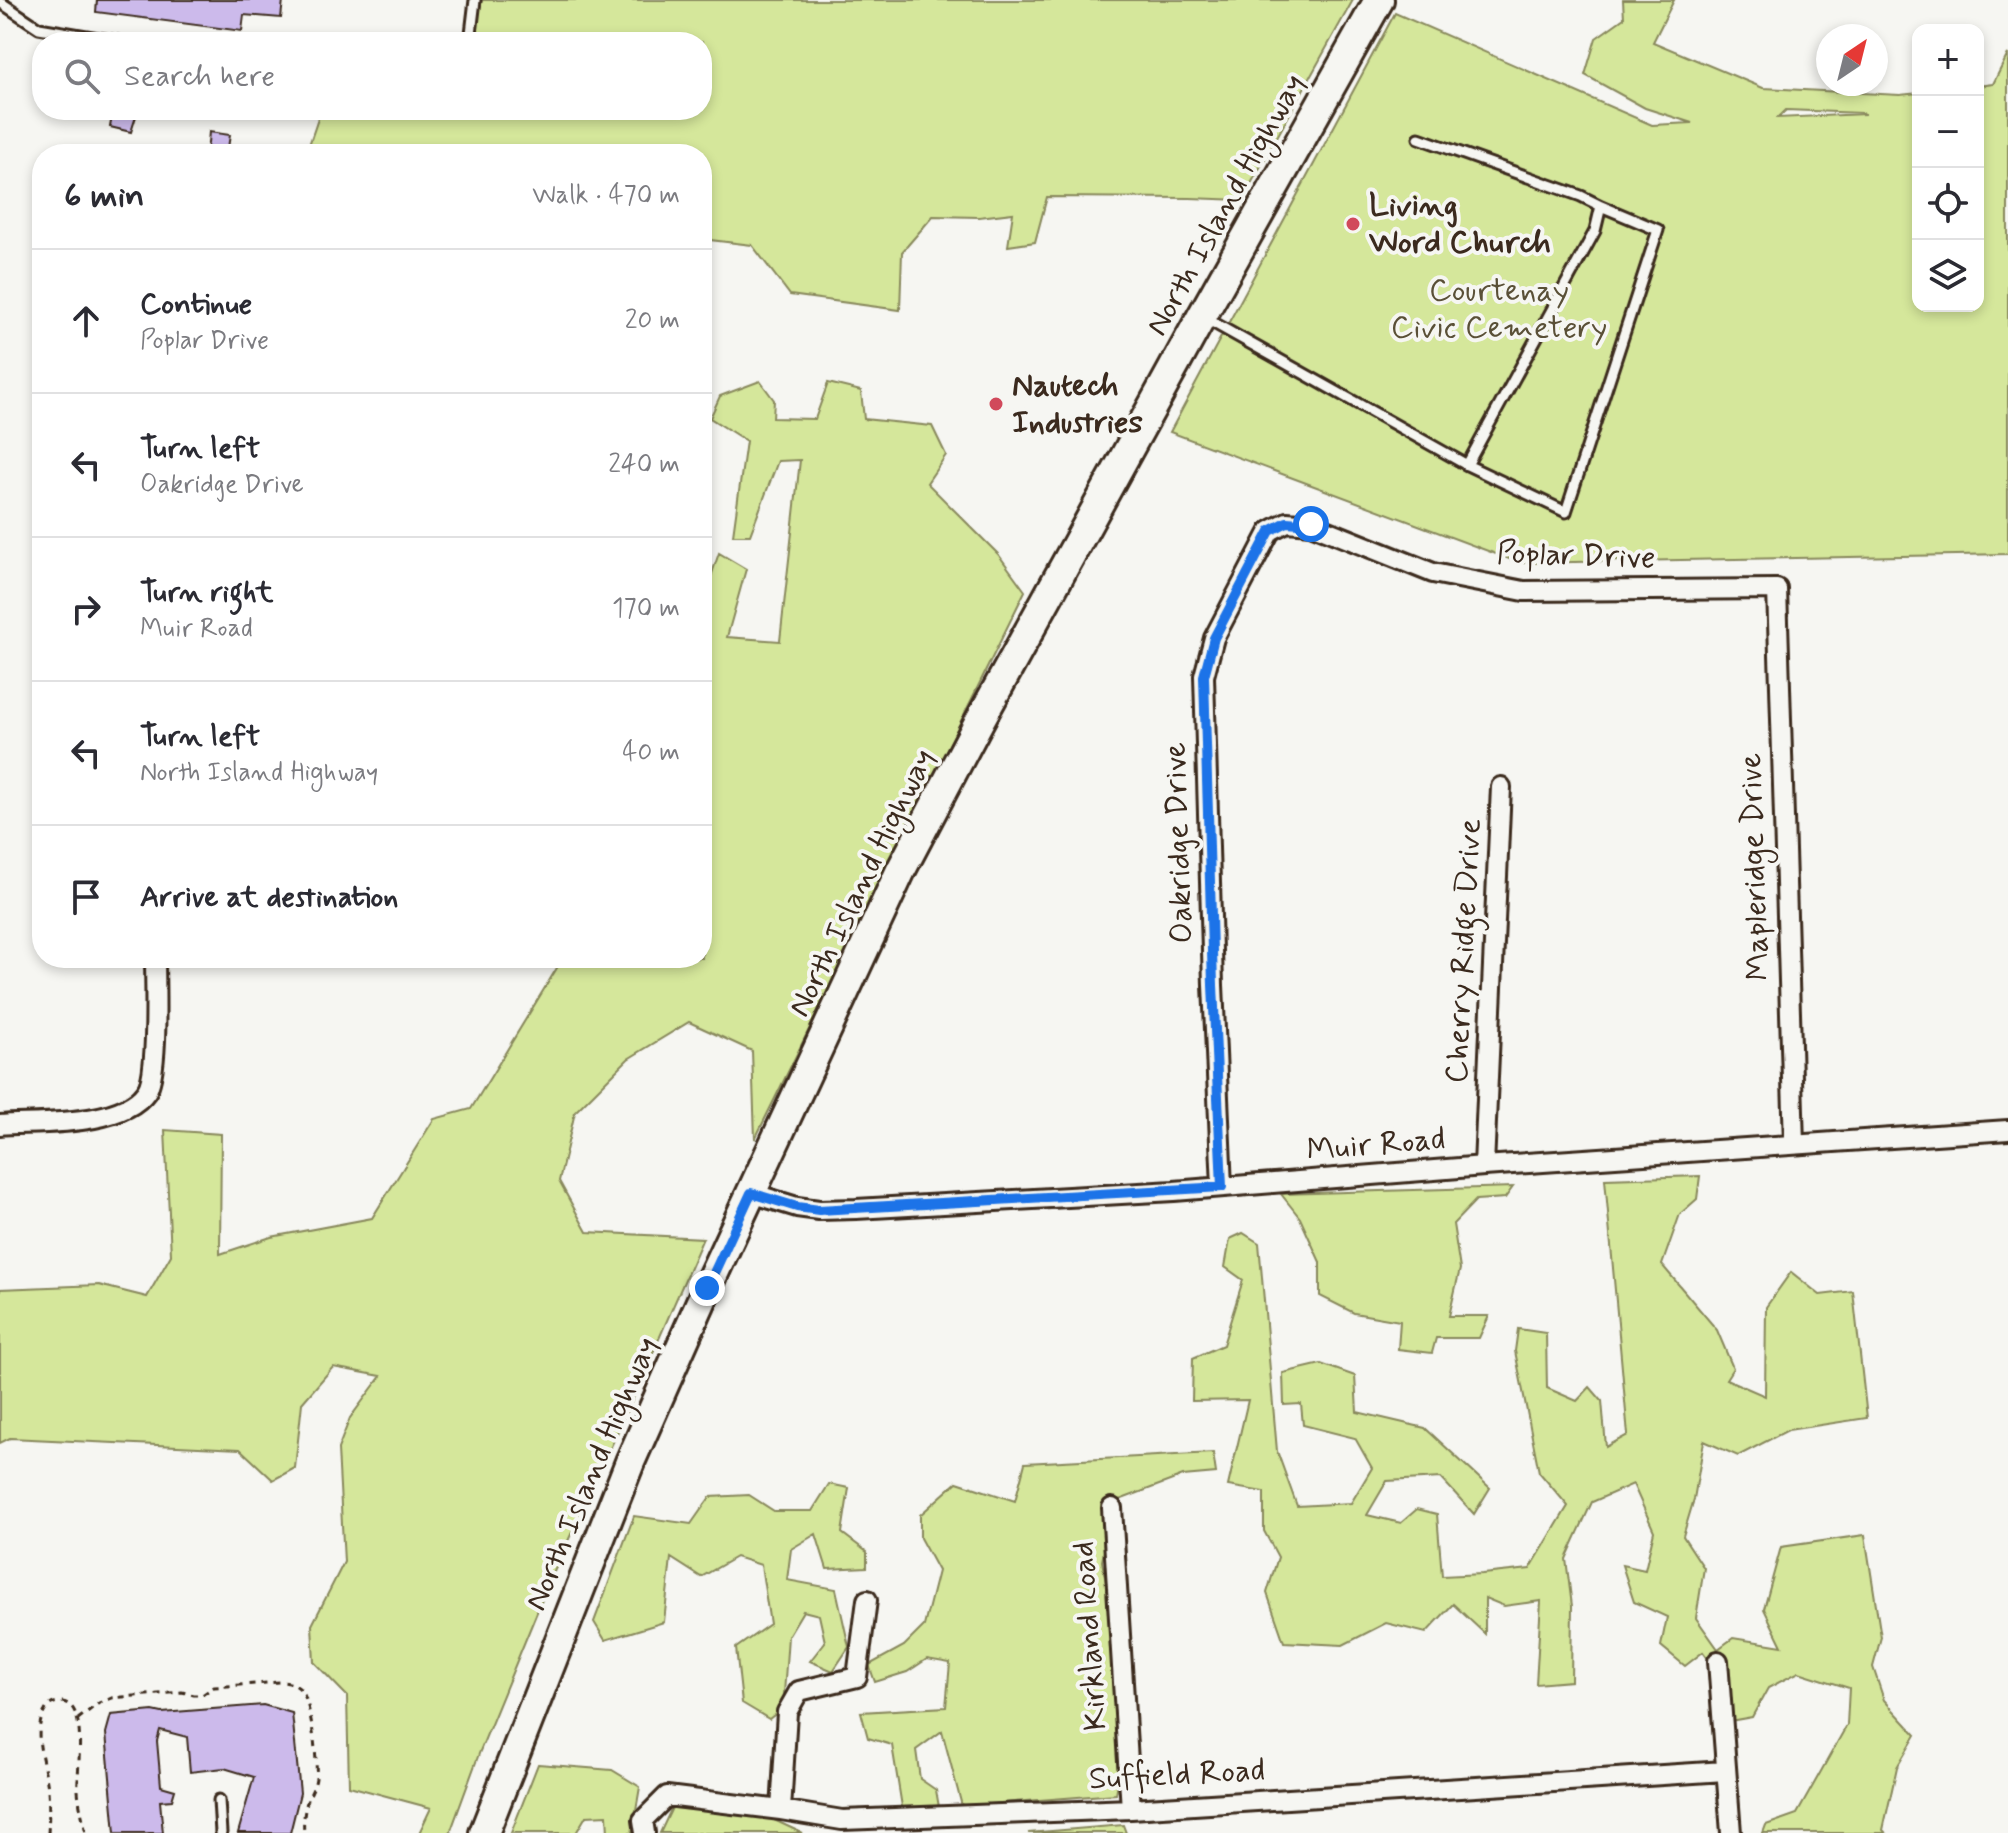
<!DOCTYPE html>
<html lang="en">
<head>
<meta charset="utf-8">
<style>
  body { margin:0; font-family:Mynerve,sans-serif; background:#f2f2f3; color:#2b2b33 }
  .controls { position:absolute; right:24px; top:24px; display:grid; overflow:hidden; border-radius:16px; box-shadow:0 4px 12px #0003 }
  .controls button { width:72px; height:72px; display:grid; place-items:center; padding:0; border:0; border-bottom:2px solid #e1e1e2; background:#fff; color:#2b2b33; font:40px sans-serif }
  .compass { position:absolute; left:1816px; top:24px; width:72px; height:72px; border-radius:50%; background:#fff; box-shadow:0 4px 12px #0003; rotate:35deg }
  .stop { position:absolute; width:24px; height:24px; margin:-18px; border:6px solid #1a73e8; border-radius:50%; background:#fff }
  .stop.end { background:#1a73e8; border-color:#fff; box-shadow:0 2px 8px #0008 }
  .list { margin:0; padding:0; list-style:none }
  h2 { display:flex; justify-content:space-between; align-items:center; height:104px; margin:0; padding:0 32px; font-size:34px }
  h2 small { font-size:26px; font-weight:400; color:#7c7c81 }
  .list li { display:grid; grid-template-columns:52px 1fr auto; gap:24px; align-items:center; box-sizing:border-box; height:144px; padding:0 32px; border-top:2px solid #e1e1e2 }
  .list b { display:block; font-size:30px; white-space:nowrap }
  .list p { margin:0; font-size:26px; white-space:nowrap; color:#7c7c81 }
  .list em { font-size:26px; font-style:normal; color:#7c7c81 }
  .icon { flex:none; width:44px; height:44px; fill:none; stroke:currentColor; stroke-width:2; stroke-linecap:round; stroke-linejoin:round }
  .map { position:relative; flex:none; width:2008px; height:1833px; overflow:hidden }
  .search { position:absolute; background:#fff; box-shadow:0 4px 12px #0003; left:32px; top:32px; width:680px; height:88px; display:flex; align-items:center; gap:20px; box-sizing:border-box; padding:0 28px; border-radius:32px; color:#7c7c81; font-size:30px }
  .panel { position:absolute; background:#fff; box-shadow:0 4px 12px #0003; left:32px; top:144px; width:680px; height:824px; border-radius:32px }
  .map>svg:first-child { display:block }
  .green { fill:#d5e79b; stroke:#88885c; stroke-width:2; fill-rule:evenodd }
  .building { fill:#ccbaeb; stroke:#3b2a1e; stroke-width:2 }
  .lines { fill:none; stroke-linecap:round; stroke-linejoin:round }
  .lane-casing { stroke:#3b2a1e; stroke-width:15 }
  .street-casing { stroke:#3b2a1e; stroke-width:24 }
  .primary-casing { stroke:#3b2a1e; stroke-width:34 }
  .path { stroke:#3b2a1e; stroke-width:3; stroke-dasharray:6 6; stroke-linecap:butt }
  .lane { stroke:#f6f6f2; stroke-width:9 }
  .street { stroke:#f6f6f2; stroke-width:18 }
  .primary { stroke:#f6f6f2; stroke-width:28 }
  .route { stroke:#1a73e8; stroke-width:10 }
  .poi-dot { fill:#d1495b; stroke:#f6f6f2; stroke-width:3 }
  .labels { text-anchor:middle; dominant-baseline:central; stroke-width:8; stroke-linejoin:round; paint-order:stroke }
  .street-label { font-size:32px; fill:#3b2a1e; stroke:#f6f6f2 }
  .poi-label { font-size:32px; font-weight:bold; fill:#3b2a1e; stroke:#f6f6f2; text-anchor:start }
  .park-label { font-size:32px; fill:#5a5037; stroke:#f6f6f2 }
</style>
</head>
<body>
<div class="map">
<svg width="2008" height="1833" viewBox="0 0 2008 1833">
  <rect width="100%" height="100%" fill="#f6f6f2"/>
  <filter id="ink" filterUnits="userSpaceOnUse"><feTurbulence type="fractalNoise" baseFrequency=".0125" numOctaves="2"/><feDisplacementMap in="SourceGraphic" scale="16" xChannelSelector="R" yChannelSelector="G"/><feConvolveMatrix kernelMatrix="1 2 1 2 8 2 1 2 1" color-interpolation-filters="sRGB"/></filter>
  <g filter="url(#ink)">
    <path class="green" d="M482,0H1353L1242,200L1190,198L1047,197L1035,242L1008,246L1013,213L979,217L933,216L902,252L900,310L790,295L752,245L702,239V154H306L320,113L325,110H401L412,113L423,110H702V42H471Z
      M1623,0H1674L1653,42L1763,88L1900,95L1918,93V306H1978V86L1993,84L2008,54V554L1520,563L1170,432L1395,13L1652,125L1692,123L1645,108L1585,75L1596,38L1624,18ZM1786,110L1862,113L1865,114L1778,118Z
      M760,381L774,400L773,418L815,419L828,383L861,391L864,419L932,426L946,455L927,483L998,554L1025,591L755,1139L752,1051L689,1022L628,1059L575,1112L559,1181L587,1232L703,1238L634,1396L548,1585L480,1751L450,1833H419L431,1808L349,1786L347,1696L314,1662L312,1625L344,1562L338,1449L350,1418L381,1376L333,1367L302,1403L295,1468L273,1480L240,1449L10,1438L0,1443V1289L99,1285L147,1297L171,1255L165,1130L221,1134L220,1254L271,1237L372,1218L434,1119L471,1109L563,958H702V603L719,553L746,569L727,637L780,641L800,460L778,461L750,535H733L746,441L710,418L720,396Z
      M1700,1176L1697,1199L1680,1214L1662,1265L1717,1330L1733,1368L1726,1379L1765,1396L1766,1307L1791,1272L1820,1295L1853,1291L1867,1418L1788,1430L1738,1456L1704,1441L1694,1499L1683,1536L1704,1568L1696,1618L1718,1649L1733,1638L1782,1646L1764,1609L1781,1547L1865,1535L1881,1637L1873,1667L1884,1700L1916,1735L1897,1767L1883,1830L1886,1833H1763L1766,1825L1797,1814L1847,1725L1849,1688L1799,1672L1768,1688L1752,1717L1724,1722L1720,1675L1703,1652L1685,1666L1661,1646L1667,1617L1634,1602L1622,1565L1645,1570L1654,1531L1633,1484L1592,1502L1566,1559L1572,1606L1571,1681L1536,1684L1541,1601L1504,1606L1485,1598V1634L1453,1604L1426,1633L1386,1623L1343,1645L1284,1642L1267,1593L1278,1557L1264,1531V1492L1228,1486L1248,1400L1192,1401L1193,1358L1223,1345L1243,1280L1225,1267L1230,1239L1243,1233L1259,1243L1277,1451L1297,1506L1351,1503L1372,1468L1355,1438L1303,1425L1301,1404L1284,1405L1283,1373L1321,1364L1355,1376L1357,1412L1425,1428L1490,1488L1474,1514L1441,1478L1387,1481L1367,1515L1401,1523L1417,1509L1437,1514L1442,1576L1482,1574L1530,1569L1568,1506L1539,1472L1515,1351L1518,1329L1546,1333L1547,1388L1577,1401L1590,1387L1602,1401L1606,1447L1628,1435L1605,1179Z
      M1513,1187L1505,1198L1476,1200L1453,1224L1460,1269L1449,1316H1489L1479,1338H1436L1432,1353L1398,1349L1400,1321L1354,1313L1320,1296V1262L1300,1218L1281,1194Z
      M1213,1453L1216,1473L1183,1476L1114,1502L1102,1561L1119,1653L1126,1735L1116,1794L962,1806L942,1731L916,1750L920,1779L936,1790L939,1807L903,1813L892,1745L868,1738L861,1712L946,1707L950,1663L927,1659L907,1672L875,1682L869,1665L904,1646L924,1626L938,1571L920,1538V1515L957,1482L1015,1501L1025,1463Z
      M829,1484L849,1488L842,1533L867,1552V1567L827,1569L816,1534L791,1549L787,1580L836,1589L849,1647L833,1671L810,1661L825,1642L819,1615L803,1611L788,1636L783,1708L769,1719L742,1703L736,1648L770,1624L761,1565L736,1557L701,1577L671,1558L664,1622L605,1640L594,1622L634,1516L691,1524L710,1497L749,1495L774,1511H812Z
      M538,1764L612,1770L640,1787L632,1833H608L607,1815L586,1816L576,1833H511Z
      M677,1797L772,1819L802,1833H660Z
      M1123,1825L1126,1833H1028Z"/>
    <path class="building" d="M97,0H283L281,18L244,15L242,31L96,12Z
      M113,110H138L131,132L110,127Z
      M209,132L230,135L227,154H207Z
      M263,1705L292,1713L300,1793L290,1833H238L254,1777L224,1768L190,1772L187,1737L160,1730L157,1741L161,1786L175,1790L172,1800L160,1801L163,1833H115L106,1733L111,1715L153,1711L162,1713Z"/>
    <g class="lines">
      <g class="lane-casing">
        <path id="lane" d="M0,2L39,28L122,42
          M470,42L475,0
          M1205,318L1467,465L1566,512L1658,230L1601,206L1581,196L1419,138
          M1467,465L1595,231L1601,206
          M219,1800L221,1833"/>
      </g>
      <g class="street-casing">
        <path id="street" d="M0,1125C39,1122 121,1127 146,1092C159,1075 155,984 155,958
          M1484,1166L1501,787
          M1222,1187L1213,985L1204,676L1214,638L1270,531L1287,522L1311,524L1433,573L1524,591L1777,589L1794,1144
          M751,1193L797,1207L819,1210L856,1209L1174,1191L1484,1166L2008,1130
          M1112,1508L1131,1809
          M1718,1661L1731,1833
          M781,1810L787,1712L799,1691L857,1677L867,1600
          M645,1833L643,1820L667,1796L781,1810L842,1820L1131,1809L1725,1771"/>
      </g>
      <g class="primary-casing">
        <path id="primary" d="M484,1833L630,1462L707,1288L901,870L980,720L1202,316L1379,0"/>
      </g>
      <path class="path" d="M78,1719L99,1703L112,1698L182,1692L194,1695H202L214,1687L280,1682C289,1682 296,1684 302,1691C311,1703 318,1763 316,1778C315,1786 310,1794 307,1802C304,1812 303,1822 304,1833
        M48,1833C49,1819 49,1804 48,1790C46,1765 31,1734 45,1711C48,1705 53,1702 60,1702C90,1701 76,1771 78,1790C79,1805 83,1819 86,1833"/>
      <use href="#lane" class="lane"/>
      <use href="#street" class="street"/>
      <use href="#primary" class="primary"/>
    </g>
  </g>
  <g class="lines" filter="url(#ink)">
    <path class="route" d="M707,1288L751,1193L797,1207L819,1210L1222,1187L1213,985L1204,676L1214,638L1270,531L1287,522L1311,524"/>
  </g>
  <g class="poi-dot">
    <circle cx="1353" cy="224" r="8"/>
    <circle cx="996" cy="404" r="8"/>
  </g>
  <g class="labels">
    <g class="street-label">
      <text transform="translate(1226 205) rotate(-61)">North Island Highway</text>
      <text transform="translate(1576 556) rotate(2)">Poplar Drive</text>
      <text transform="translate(1179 843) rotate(-92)">Oakridge Drive</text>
      <text transform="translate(1755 867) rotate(-92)">Mapleridge Drive</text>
      <text transform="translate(862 883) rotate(-64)">North Island Highway</text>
      <text transform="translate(1464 951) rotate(-87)">Cherry Ridge Drive</text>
      <text transform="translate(1376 1145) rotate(-5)">Muir Road</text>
      <text transform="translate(592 1474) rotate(-67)">North Island Highway</text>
      <text transform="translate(1090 1636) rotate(-94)">Kirkland Road</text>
      <text transform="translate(1177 1775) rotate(-3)">Suffield Road</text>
    </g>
    <g class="poi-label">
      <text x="1369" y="206">Living<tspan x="1369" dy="37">Word Church</tspan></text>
      <text x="1012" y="386">Nautech<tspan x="1012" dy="37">Industries</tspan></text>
    </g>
    <g class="park-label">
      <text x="1499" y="291">Courtenay<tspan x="1499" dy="37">Civic Cemetery</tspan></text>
    </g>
  </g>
</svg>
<div class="controls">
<button>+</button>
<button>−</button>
<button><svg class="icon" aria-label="locate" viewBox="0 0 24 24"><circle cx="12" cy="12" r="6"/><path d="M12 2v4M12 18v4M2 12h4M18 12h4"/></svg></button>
<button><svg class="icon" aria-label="layers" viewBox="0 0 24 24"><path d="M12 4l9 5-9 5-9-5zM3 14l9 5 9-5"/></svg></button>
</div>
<svg class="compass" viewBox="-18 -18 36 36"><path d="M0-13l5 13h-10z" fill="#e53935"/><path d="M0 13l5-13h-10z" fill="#7c7c81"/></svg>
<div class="stop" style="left:1311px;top:524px"></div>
<div class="stop end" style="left:707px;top:1288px"></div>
<div class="search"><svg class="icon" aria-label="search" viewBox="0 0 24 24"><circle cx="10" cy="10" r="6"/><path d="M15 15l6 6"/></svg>Search here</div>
<section class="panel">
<h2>6 min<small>Walk · 470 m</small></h2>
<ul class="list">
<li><svg class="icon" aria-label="ahead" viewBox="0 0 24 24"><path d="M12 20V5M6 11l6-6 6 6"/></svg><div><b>Continue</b><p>Poplar Drive</p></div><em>20 m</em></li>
<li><svg class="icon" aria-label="left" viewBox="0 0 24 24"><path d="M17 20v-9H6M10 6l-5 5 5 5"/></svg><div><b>Turn left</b><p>Oakridge Drive</p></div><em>240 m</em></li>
<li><svg class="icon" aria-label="right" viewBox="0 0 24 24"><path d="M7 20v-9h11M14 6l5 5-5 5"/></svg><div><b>Turn right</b><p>Muir Road</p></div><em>170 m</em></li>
<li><svg class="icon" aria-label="left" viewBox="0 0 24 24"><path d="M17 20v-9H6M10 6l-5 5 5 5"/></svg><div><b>Turn left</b><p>North Island Highway</p></div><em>40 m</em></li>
<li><svg class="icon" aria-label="arrive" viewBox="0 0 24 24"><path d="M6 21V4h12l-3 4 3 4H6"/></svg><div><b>Arrive at destination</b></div></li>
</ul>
</section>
</div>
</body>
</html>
